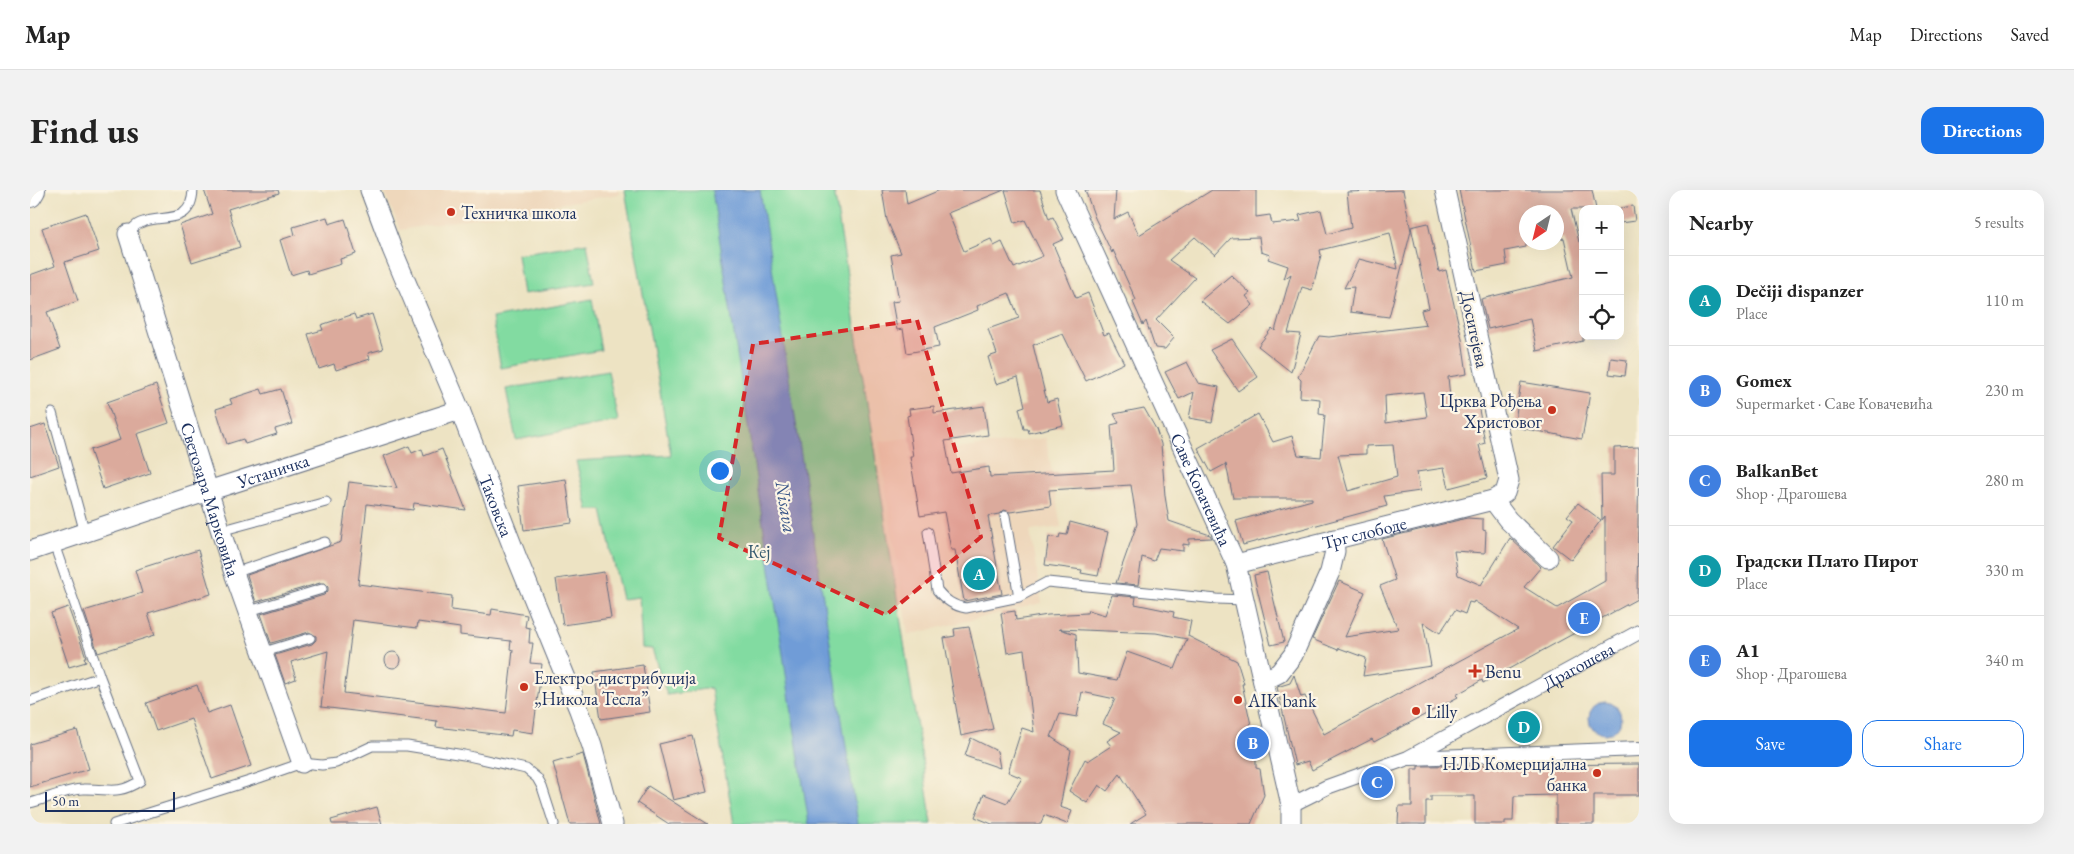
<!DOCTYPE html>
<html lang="en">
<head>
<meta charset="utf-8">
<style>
  body { margin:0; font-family:"EB Garamond",serif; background:#f2f2f2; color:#222 }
  .controls { position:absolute; right:15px; top:15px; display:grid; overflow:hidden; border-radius:10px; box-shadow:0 5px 20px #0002 }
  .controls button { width:45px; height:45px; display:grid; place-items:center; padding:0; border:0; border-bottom:1px solid #e0e0e0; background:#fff; color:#222; font:25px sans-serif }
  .compass { position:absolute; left:1489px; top:15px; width:45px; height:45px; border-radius:50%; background:#fff; box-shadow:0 5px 20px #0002; rotate:215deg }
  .scale { position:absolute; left:15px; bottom:12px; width:130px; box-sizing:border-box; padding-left:5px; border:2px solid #1b2f5e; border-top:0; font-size:14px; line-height:18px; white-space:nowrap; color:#1b2f5e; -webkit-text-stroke:4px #fcf5e5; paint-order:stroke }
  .you { position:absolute; left:689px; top:280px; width:18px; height:18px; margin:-12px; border:4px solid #fff; border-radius:50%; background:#1a73e8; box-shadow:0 0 0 8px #1a73e833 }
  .badge { display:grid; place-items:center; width:32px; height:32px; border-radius:50%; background:#1a73e8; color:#fff; font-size:16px; font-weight:700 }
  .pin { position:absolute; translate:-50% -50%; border:2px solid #fff; box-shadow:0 1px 5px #0006 }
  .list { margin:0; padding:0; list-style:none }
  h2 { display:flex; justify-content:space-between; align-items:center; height:65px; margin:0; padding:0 20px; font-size:21px }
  h2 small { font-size:16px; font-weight:400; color:#767676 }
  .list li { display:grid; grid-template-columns:32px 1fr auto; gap:15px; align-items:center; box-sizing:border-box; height:90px; padding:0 20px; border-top:1px solid #e0e0e0 }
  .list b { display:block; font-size:19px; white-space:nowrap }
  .list p { margin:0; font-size:16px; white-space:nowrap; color:#767676 }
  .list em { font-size:16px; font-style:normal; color:#767676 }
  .actions { display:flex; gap:10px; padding:15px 20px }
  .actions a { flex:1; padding:11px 0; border:1px solid #1a73e8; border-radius:15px; text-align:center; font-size:18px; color:#1a73e8 }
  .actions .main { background:#1a73e8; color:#fff }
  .icon { flex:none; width:28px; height:28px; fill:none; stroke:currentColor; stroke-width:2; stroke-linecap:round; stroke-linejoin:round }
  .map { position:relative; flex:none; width:1609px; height:634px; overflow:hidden; border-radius:15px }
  header { display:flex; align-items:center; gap:30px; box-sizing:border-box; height:70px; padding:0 25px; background:#fff; border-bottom:1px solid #e0e0e0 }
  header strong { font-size:24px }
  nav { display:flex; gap:28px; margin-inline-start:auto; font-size:18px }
  .intro { display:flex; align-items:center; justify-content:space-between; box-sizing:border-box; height:120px; padding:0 30px }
  h1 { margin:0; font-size:35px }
  .button { padding:12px 22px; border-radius:15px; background:#1a73e8; color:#fff; font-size:18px; font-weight:700 }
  main { display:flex; gap:30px; padding:0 30px }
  aside { flex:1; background:#fff; border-radius:15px; box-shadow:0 5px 20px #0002 }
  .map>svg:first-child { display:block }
  .built { fill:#eed7bb }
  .green { fill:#82dba1; stroke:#4e8580 }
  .water { fill:#6f9cd7; stroke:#45669a }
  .building { fill:#dbaa9c; fill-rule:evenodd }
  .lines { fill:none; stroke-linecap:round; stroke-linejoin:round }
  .service-casing { stroke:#646e81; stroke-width:11 }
  .pedestrian-casing { stroke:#646e81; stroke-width:16 }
  .minor-casing { stroke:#646e81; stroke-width:21 }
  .tertiary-casing { stroke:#646e81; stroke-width:26 }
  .service { stroke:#fff; stroke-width:9 }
  .pedestrian { stroke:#fff; stroke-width:14 }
  .minor { stroke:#fff; stroke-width:19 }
  .tertiary { stroke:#fff; stroke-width:24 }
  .marked { fill:#d62828; fill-opacity:0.2; stroke:#d62828; stroke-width:4; stroke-dasharray:10 6; stroke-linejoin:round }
  .poi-dot { fill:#c8321e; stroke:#fcf5e5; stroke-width:2 }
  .labels { text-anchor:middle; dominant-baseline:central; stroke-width:4.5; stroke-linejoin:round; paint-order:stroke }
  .poi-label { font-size:18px; fill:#1b2f5e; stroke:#fcf5e5; text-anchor:start }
  .street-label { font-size:18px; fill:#1b2f5e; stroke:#fcf5e5 }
  .park-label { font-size:18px; fill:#355a6f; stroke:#fcf5e5 }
  .water-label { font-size:19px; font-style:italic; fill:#385588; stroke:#fcf5e5 }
</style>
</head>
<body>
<header>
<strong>Map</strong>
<nav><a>Map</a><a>Directions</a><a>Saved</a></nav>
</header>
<div class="intro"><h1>Find us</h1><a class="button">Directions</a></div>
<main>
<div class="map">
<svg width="1609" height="634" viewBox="0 0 1609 634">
  <rect width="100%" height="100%" fill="#fcf5e5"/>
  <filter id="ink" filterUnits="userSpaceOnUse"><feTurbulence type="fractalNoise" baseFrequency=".02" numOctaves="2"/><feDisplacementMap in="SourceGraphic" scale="10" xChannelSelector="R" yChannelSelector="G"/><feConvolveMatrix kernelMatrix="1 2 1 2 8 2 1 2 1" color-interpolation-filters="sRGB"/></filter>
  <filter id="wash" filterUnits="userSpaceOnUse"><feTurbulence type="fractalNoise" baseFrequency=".0096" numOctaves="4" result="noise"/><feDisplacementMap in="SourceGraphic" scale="20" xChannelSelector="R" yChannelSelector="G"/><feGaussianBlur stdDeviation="1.12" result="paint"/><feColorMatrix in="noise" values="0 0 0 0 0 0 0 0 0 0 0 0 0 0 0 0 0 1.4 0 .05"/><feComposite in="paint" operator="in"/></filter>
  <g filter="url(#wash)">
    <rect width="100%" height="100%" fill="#ede3c3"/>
    <path class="built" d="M354,0H589L590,4L370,40Z
      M923,241L926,259L1016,248L1031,337L1000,341L1012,413L878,445L849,252Z"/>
    <path class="green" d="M595,0H804L902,634H704L681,498L637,505L622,459L612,458L609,407L592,409L572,320H558L546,271L641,265Z
      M557,53L564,93L493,104L487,64Z
      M562,109L571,160L471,178L462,128Z
      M578,181L588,231L486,250L476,199Z"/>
    <path class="water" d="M682,0H730L828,634H779Z
      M1559 528a16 16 0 1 1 32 0a16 16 0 1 1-32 0Z"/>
    <g id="blocks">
      <path class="building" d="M174,0H248L249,3L198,19L210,57L162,72L150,35L182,24Z
        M852,0H875L877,14L910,0H974L918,23L934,61L961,49L964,56L972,52L984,78L1013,66L995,30L985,33L975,0H1010L1019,29L1023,27L1034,49L1023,54L1046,108L1058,103L1074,145L1079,143L1094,173L1056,191L1033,144L1003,155L1017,212L1027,209L1033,235L999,243L998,239H994L989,218L995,216L988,187L966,194L958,167L967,164L958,139L989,128L979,103L947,116L948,120L905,137L909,157L877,163L873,139L867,140L862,112L869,111L861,65L871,63L857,30Z
        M1055,0H1086L1084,29L1098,22L1109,45L1182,0H1226V27L1240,25L1242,34L1271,31L1269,25L1291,20L1297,44L1321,38L1317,2L1373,0L1381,41L1359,127L1320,122L1324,97L1314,98L1329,69L1368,79L1360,43L1290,60L1291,65L1282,100L1272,97L1258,143L1271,144L1261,182L1228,156L1242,138L1245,141L1261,84L1254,89L1258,76L1238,69L1240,65L1231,62L1229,47L1201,48L1185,65L1165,47L1139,70L1165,88L1126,130L1144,148L1135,159L1125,158L1116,131L1113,135L1103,112L1106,110L1083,60L1082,63L1065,28Z
        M1429,0H1562L1566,19H1541L1549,52H1553V151L1507,161L1500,129L1458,139L1451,109L1543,87L1534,48L1526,50V22H1496V57L1475,61L1477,75L1446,81Z
        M1603,16L1605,31L1590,33V18Z
        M56,23L69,61L35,72L48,111L17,122L30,159L0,170V85L25,76L12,38Z
        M297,27L299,34L315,29L326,64L310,69L311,74L278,84L277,80L261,85L250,50L265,45L263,37Z
        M1398,33L1409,82L1416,80L1432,149L1437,184L1418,187L1421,218L1448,214L1455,253L1449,255L1457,288L1419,298L1414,278L1387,282L1390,301L1354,306L1357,316L1213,355L1206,331L1282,310V308H1203L1196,274L1181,282L1168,258L1228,224L1243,252L1262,246L1268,265L1291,267L1295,225L1289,224L1290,209L1270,207L1271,190L1268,187L1289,146L1299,147L1397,135H1395L1391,120L1399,118L1381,37ZM1393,202L1397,227L1356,233L1355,206ZM1363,255L1367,287L1318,301L1308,265L1336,264V256Z
        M1201,85L1220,103L1216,106L1223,115L1200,134L1170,111Z
        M324,124L326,129L342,124L353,159L338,163L340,169L325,174L306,180L304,174L289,179L278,144L293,140L291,135Z
        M1202,149L1228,187L1208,201L1180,160Z
        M1581,168L1597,170L1595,186L1579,184Z
        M1157,172L1168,193L1189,197L1182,232L1159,228L1164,202L1149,209L1135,182Z
        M1491,192L1560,203L1552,249L1484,237Z
        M126,195L139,233L107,244L120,283L73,299L60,260L90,250L77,212Z
        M231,199L233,204L251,199L262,234L245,239L247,244L215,254L213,249L197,254L186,219L202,214L200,209Z
        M904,216V223L954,216L958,245L915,251L921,283L959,277L960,287L1084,280L1081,235L1089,233L1084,224L1114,218L1126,239L1131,254L1135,306L1139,331L1180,345L1182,348L1159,349V355L1153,354V361L1129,358L1124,371L1112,367L1108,395L1086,393L1107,334L1101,295L1019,300L1021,316L980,322L974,320L969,324L958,326L972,404L934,411L925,360H921L914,322L890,326L880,267H883L877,226L880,225L879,219Z
        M15,234L29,276L0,286V239Z
        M379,256L382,263L392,259L394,266L412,259L436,320L384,313L383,320L337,314L328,394L422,406L421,420L461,425L462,419L497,425L495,437L500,438L499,453H503L500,473L512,474L503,543L482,540L481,546L406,537L407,531L291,517L298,461L261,472L266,489L255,493L245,465L282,454L286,450V446L279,442L241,453L231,424L294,405L298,401V397L294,393H290L226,412L217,385L311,352L319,292L367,298L354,266ZM323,430L387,438L388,432L430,438V445L481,451L480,459L483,460L476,523L314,503Z
        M1609,257L1607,409L1453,493L1452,490L1426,505L1428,507L1344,552L1342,549L1282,580L1278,571L1265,575L1247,497L1260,493L1264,485L1271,507L1275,506L1294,544L1488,439L1444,411L1443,413L1439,412L1435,424L1425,420L1410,443L1393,432L1401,476L1333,486L1336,468L1309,458L1308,460L1282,449L1309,391L1335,402L1315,447L1368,439L1350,396L1365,390L1352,349L1437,328L1453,329V340L1456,341L1455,363L1424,361L1428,385L1451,395L1480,348L1511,377L1494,397L1527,418L1575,391V326L1572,330L1571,285H1584V258Z
        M536,289L542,333L494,340L488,296Z
        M1548,313L1571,330L1541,370L1523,356L1543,330L1537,326Z
        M1040,332L1078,342L1068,386L1051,383L1052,380L1015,375L1019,346L1029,348L1030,344L1037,345Z
        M168,360L181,404L118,423L125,445L68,463L54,421L112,403L105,380Z
        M574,382L581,428L533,435L526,389Z
        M1237,382L1254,452L1241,455L1225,390L1224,385Z
        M1082,405L1106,407L1105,414L1144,422L1143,427L1161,431L1158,446L1207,471L1214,494H1212L1223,544H1226V578L1230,579L1234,605L1221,634H1100L1116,624L1090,584L1077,601L1069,595L1057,613L1039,601L1055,569L1058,571L1081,556L1077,551L1091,542L1073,534L1085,509L1052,502L1047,527L1030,524L1021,547L1041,560L1030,617L1042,621L1037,634L1014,625L1011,634H962L945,627L954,604L977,613L992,588L978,582L992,538L1004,542L994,460L977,463L971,423L985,421L986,430L1018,425L1057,423L1058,420L1075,425ZM1029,439L1126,443L1157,449L1145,479L1097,462L1087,490L1048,483L1046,444Z
        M38,417L56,467H54L56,472L39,477L21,423Z
        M939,437L963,539L931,546L914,448L925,446L924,439Z
        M355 470a8 8 0 1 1 16 0a8 8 0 1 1-16 0Z
        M613,475L620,522L571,529L564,482Z
        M167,495L177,523L200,515L221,576L182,589L161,529L126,541L116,513Z
        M47,540L59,579L0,597V554Z
        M663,546L677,602L643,610L629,554Z
        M941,548L967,561L970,578L935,566Z
        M553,564L571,634H540L523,573Z
        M1609,574V605H1564V634H1526V605L1484,606L1483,631H1475V634H1445V606H1401V611H1396V634H1368L1369,616H1382V579H1388V576Z
        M618,596L629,603L678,634H639L607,613Z
        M347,617L352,634H302L301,630Z"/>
    </g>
  </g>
  <g filter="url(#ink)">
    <use href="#blocks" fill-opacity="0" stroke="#646e81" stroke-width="1"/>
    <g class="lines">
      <g class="service-casing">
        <path id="service" d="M98,44C101,40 105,35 110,33C134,23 161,37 163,0
          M22,223L55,343
          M975,326L989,407
          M190,341L296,312
          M898,342L907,400C915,410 923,416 936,418L989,407L1017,392L1187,409L1215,410
          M24,354L70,487
          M204,383L295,352
          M216,422L292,399
          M231,463L280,448
          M0,511L70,487L110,591C86,606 79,598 53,599C38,599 16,609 0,613
          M84,634L229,588L272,573L292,575L306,573L342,556H377L434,565L496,579L507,588L512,597L524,634"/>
      </g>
      <g class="pedestrian-casing">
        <g id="pedestrian">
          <path d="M1381,568L1609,559"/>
          <path id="s1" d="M1261,615L1297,597L1378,568L1609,442"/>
        </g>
      </g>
      <g class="minor-casing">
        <g id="minor">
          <path id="s2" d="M340,0L362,59L430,220L487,368L549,520L562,556L583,634"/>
          <path id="s3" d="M1035,0L1206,374L1261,615V634"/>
          <path id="s4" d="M98,44L204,383L272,573"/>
          <path d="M1463,310L1478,330L1518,368"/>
          <path id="s5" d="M0,361L178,301L430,220"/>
          <path id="s6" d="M1206,374L1463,310L1475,303L1479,290L1415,0"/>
          <path d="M1233,491L1249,483L1263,465L1300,382L1305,361L1304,349"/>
        </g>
      </g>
      <g class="tertiary-casing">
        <path id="tertiary" d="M0,5L3,0"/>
      </g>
      <use href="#service" class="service"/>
      <use href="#pedestrian" class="pedestrian"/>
      <use href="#minor" class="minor"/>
      <use href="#tertiary" class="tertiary"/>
    </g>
  </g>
  <path class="marked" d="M887,130L951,347L856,425L689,348L723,154Z"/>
  <g class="poi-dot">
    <circle cx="421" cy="22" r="5"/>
    <circle cx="1522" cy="220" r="5"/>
    <path d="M1442.5 473.5h5v5h5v5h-5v5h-5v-5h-5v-5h5z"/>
    <circle cx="494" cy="497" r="5"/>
    <circle cx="1208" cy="510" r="5"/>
    <circle cx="1386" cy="521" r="5"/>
    <circle cx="1567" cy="583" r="5"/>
  </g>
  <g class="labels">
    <g class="poi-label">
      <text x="431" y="22">Техничка школа</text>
      <text x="1512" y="210" text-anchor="end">Црква Рођења<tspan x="1512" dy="21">Христовог</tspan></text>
      <text x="1455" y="481">Benu</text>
      <text x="504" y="487">Електро-дистрибуција<tspan x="504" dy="21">„Никола Тесла”</tspan></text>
      <text x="1218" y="510">AIK bank</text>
      <text x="1396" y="521">Lilly</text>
      <text x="1557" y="573" text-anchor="end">НЛБ Комерцијална<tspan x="1557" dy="21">банка</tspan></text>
    </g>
    <g class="street-label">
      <text transform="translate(1445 139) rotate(78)">Доситејева</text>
      <text stroke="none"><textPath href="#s5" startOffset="256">Устаничка</textPath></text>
      <text stroke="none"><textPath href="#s3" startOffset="329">Саве Ковачевића</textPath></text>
      <text stroke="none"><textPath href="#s4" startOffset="278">Светозара Марковића</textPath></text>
      <text stroke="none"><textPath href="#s2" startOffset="340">Таковска</textPath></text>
      <text stroke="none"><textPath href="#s6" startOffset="132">Трг слободе</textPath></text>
      <text stroke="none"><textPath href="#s1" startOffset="320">Драгошева</textPath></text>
    </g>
    <g class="park-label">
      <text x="729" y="361">Кеј</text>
    </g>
    <g class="water-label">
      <text transform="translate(756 317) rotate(81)">Nisava</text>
    </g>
  </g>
</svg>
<div class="controls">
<button>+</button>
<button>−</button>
<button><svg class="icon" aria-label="locate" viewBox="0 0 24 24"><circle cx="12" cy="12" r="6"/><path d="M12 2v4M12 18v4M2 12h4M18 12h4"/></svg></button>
</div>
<svg class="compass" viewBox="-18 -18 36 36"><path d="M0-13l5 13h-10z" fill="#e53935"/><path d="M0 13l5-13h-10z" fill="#767676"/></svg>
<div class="scale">50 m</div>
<div class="you"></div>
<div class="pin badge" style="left:949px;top:384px;background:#0f9aa8">A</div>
<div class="pin badge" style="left:1223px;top:553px;background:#3f7fe0">B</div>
<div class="pin badge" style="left:1347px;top:592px;background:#3f7fe0">C</div>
<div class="pin badge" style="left:1494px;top:537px;background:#0f9aa8">D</div>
<div class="pin badge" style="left:1554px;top:428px;background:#3f7fe0">E</div>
</div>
<aside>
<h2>Nearby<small>5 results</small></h2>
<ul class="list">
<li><span class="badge" style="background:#0f9aa8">A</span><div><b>Dečiji dispanzer</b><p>Place</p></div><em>110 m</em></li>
<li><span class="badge" style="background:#3f7fe0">B</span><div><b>Gomex</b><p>Supermarket · Саве Ковачевића</p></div><em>230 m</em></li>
<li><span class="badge" style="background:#3f7fe0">C</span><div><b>BalkanBet</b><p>Shop · Драгошева</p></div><em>280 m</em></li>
<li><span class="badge" style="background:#0f9aa8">D</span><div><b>Градски Плато Пирот</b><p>Place</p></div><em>330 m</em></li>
<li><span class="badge" style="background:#3f7fe0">E</span><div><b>A1</b><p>Shop · Драгошева</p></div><em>340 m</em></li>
</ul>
<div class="actions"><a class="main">Save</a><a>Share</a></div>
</aside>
</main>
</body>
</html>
